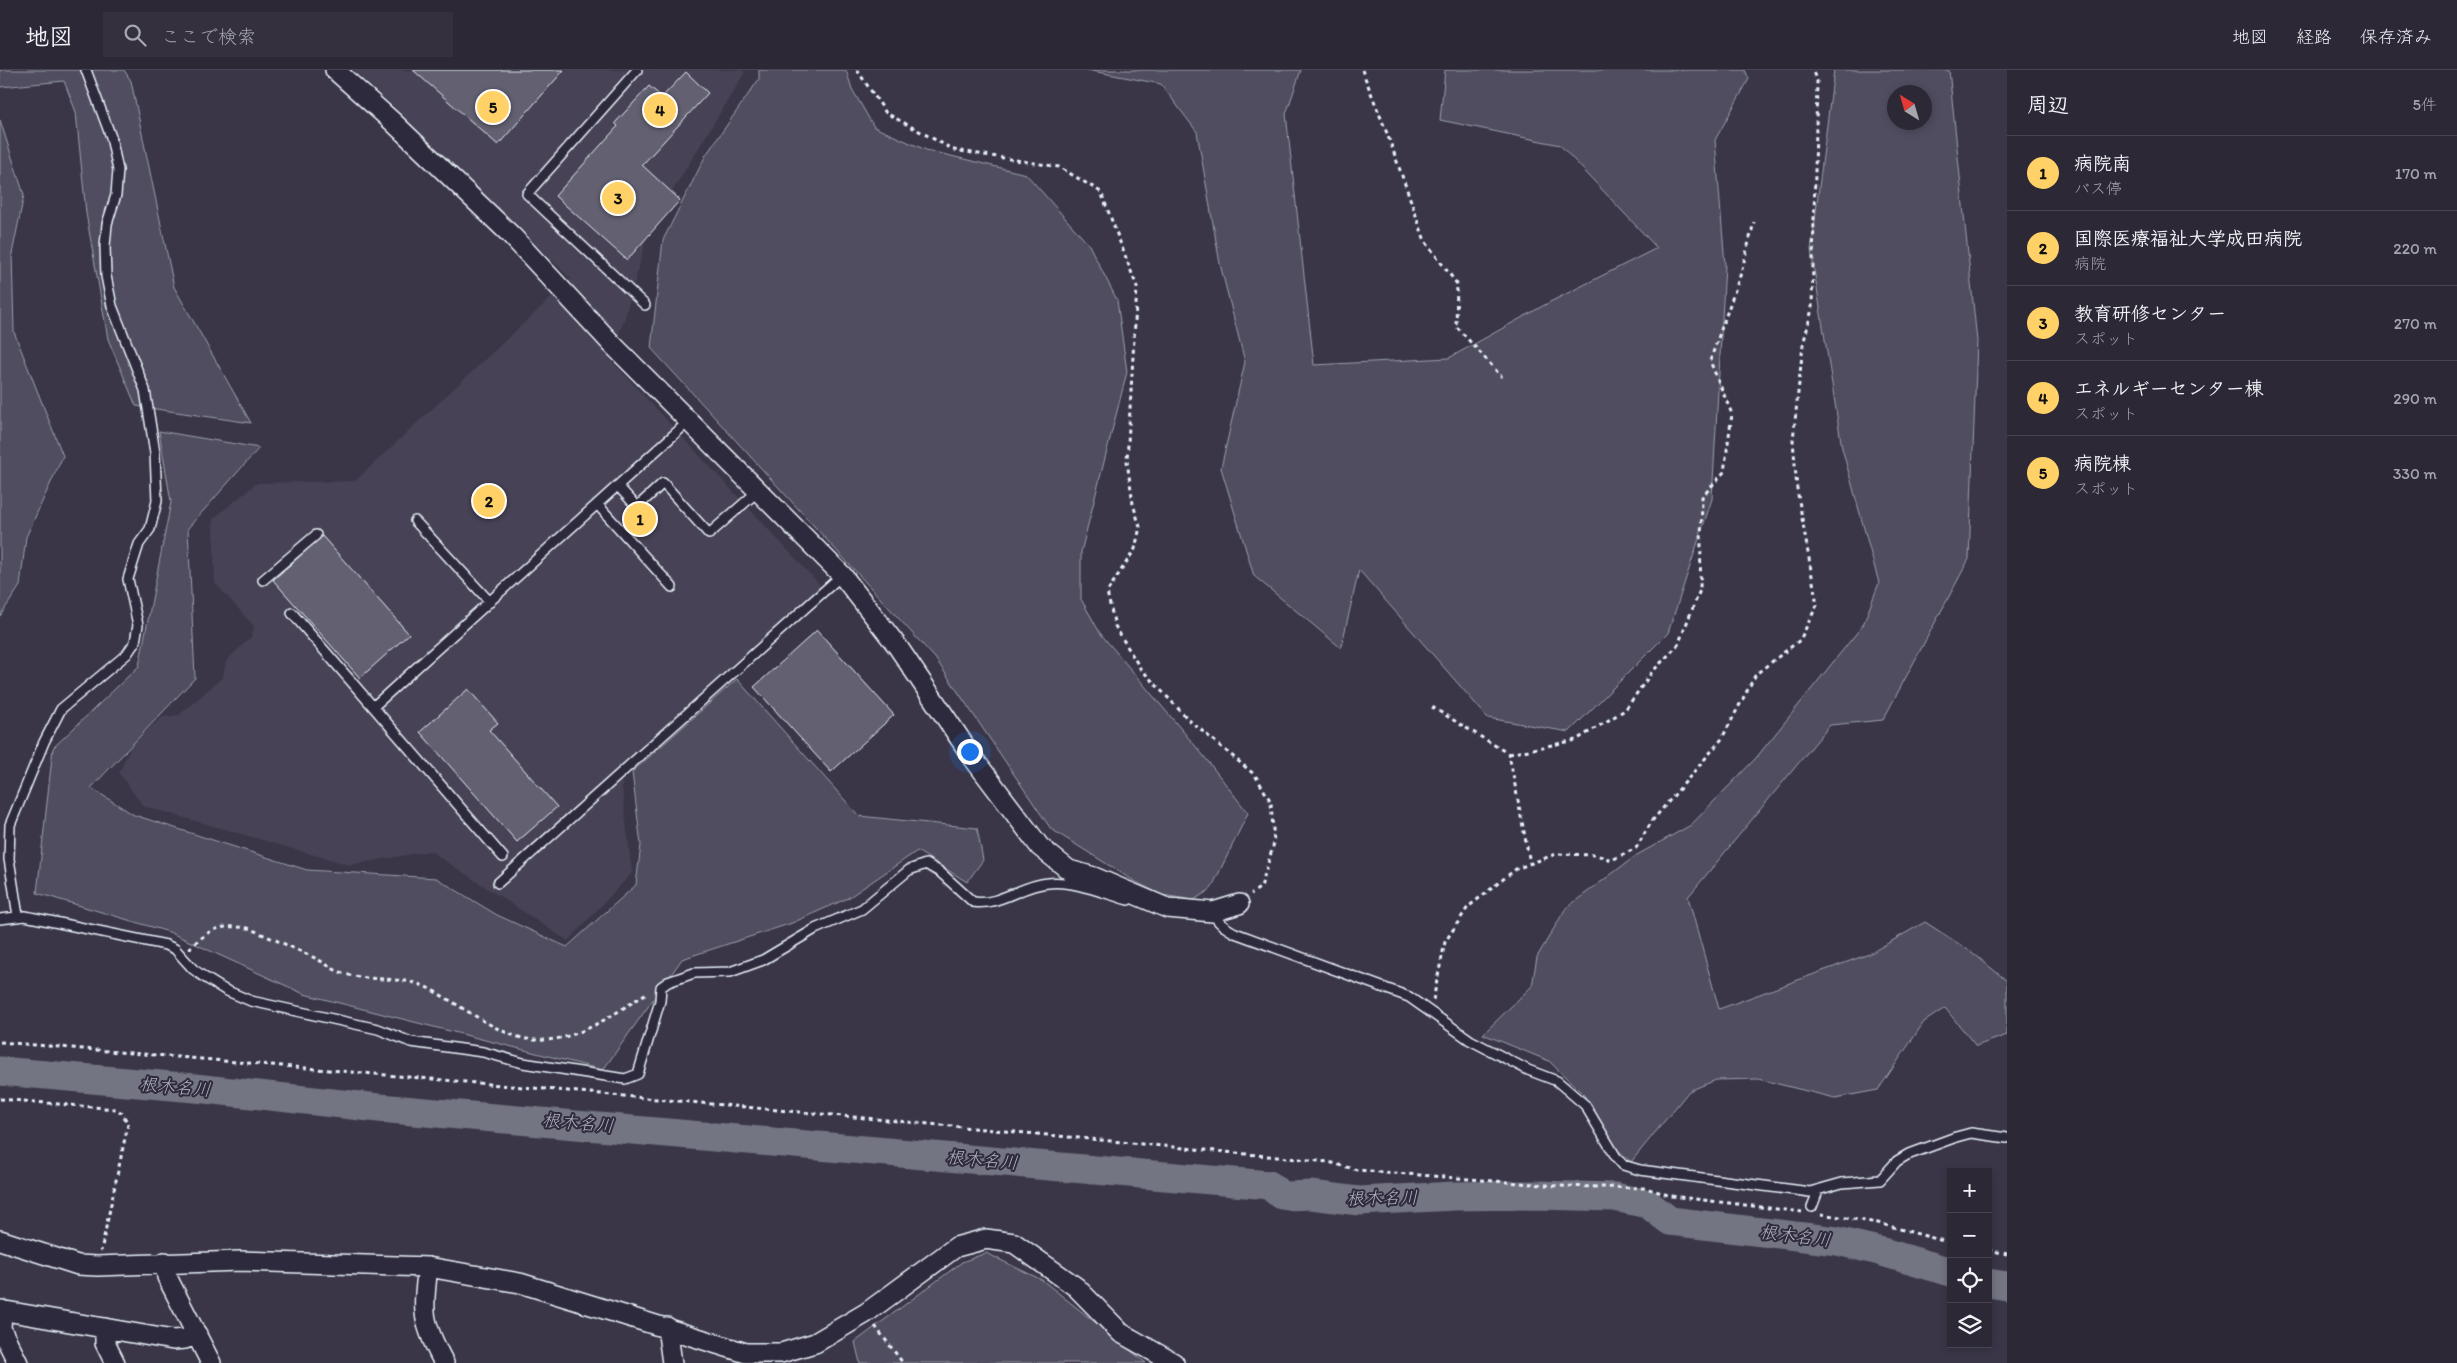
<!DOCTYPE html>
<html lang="ja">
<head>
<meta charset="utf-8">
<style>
  body { margin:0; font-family:Itim,"Klee One",sans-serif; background:#34303e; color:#f1f3f6 }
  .controls { position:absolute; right:15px; bottom:15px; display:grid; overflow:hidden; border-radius:0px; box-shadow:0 2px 8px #0003 }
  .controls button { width:45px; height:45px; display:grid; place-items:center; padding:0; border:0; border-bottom:1px solid #484451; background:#2c2836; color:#f1f3f6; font:25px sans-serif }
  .compass { position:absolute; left:1887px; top:15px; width:45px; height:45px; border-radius:50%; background:#2c2836; box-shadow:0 2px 8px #0003; rotate:323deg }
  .you { position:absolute; left:969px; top:681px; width:18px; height:18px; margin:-12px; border:4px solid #fff; border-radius:50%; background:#1a73e8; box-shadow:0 0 0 8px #1a73e833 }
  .badge { display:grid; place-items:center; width:32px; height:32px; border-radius:50%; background:#ffd166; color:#111; font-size:16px; font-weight:700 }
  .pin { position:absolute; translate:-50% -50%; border:2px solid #fff; box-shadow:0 1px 5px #0006 }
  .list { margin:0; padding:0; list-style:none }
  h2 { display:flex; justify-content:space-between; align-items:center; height:65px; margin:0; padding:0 20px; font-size:21px }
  h2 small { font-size:16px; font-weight:400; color:#a6a6ad }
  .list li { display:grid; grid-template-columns:32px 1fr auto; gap:15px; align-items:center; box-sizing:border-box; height:75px; padding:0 20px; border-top:1px solid #484451 }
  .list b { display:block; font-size:19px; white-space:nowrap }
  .list p { margin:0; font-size:16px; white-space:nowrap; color:#a6a6ad }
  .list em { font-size:16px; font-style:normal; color:#a6a6ad }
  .icon { flex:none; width:28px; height:28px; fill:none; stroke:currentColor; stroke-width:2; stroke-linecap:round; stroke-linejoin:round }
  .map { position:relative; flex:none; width:2007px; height:1293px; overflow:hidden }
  header { display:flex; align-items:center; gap:30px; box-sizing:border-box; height:70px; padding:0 25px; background:#2c2836; border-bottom:1px solid #484451 }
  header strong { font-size:24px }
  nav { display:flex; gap:28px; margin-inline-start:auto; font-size:18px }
  .search { width:350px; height:45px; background:#34303e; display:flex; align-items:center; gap:12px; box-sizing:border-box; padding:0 18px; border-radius:0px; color:#a6a6ad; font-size:19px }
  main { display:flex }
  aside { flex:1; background:#2c2836 }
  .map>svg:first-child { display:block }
  .built { fill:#464354 }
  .green { fill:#504e5f; stroke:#9ca0ac; fill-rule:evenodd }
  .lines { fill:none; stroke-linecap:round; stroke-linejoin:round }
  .river { stroke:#737482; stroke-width:29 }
  .building { fill:#636171; stroke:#e8f1f8 }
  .service-casing { stroke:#e8f1f8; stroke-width:12 }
  .minor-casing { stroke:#e8f1f8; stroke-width:22 }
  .path { stroke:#e8f1f8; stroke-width:3; stroke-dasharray:4 4; stroke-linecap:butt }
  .service { stroke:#2f2a3d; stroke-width:9 }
  .minor { stroke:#2f2a3d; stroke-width:19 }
  .labels { text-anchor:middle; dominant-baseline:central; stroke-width:4; stroke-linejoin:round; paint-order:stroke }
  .water-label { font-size:18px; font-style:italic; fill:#aeb2bd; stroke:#2f2a3d }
</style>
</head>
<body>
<header>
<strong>地図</strong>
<div class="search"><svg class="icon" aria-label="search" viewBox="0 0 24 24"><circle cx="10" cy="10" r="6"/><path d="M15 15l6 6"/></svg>ここで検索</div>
<nav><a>地図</a><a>経路</a><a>保存済み</a></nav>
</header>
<main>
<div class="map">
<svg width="2007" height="1293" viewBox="0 0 2007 1293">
  <rect width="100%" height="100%" fill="#3a3648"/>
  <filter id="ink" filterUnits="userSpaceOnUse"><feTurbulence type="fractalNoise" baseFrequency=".02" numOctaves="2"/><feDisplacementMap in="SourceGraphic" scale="10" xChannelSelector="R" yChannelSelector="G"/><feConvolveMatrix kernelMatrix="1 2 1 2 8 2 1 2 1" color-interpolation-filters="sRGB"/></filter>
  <g filter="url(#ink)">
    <path class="built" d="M353,0H744V4L649,159L624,251L609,288L822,517L620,700L632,803L568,871L430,781L349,795L143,736L119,703L133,672L163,647L179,645L223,607L226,591L251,567L254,556L215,513L213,449L257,413L355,411L571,209L391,34Z"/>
    <path class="green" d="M0,0H124L131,11L174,217L251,353L136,336L108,269L86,143L76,42L64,11L0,17Z
      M759,0H846L852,19L874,57L926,80L1026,104L1089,175L1117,230L1127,302L1081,482V529L1100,563L1203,685L1248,743L1211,819L1194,830L1162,825L1134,811L1051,759L935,588L651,278L663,170L706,85L759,9Z
      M1087,0H1301L1286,44L1314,295L1449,288L1550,232L1657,178L1560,75L1440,50L1445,0H1745L1749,9L1715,70L1725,195L1712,429L1668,563L1569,662L1488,648L1359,500L1341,578L1254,506L1221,398L1245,292L1220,194L1197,62L1161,14Z
      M1834,0H1949L1977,271L1969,489L1883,650L1830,655L1688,827L1719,939L1869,884L1925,852L1973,883L2007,911V965L1976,976L1945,938L1924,952L1878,1020L1835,1028L1758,1009L1716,1010L1689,1021L1631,1092L1616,1078L1584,1025L1549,991L1483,964L1532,916L1537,887L1566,838L1637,785L1691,755L1756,688L1863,555L1879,513L1842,378L1811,180ZM1894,22H1924V52H1894Z
      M0,50L24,125L12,184L14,262L63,386L26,467L20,516L0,546Z
      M159,361L259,378L188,458L195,608L91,718L134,745L307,800L436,808L497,845L567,877L636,815L641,775L632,702L737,609L859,746L977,758L983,790L967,812L917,781L848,828L792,853L682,889L603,1000L304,924L169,862L37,823L53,678L139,596L171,432Z
      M986,1183L1042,1210L1146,1293H860L855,1272L962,1192Z"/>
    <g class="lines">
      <path class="river" d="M0,1001L195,1018L379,1038L1269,1115L1281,1125L1288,1126L1311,1125L1359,1131L1455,1126L1536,1125L1615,1127L1648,1134L1670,1151L1837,1171L1879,1181L1951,1202
        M1988,1213L2007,1216"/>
    </g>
    <path class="building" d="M413,0H564L498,75Z
      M686,2L708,23L642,95L680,130L627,190L555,126L618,56L615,53L649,16L662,27Z
      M322,466L409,564L360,608L273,510Z
      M817,560L894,645L831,702L754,617Z
      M468,619L498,653L489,660L557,737L517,772L420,662Z"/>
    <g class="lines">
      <g class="service-casing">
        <path id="service" d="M637,0L527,124L645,235
          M618,416L637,437L663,413L709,464L758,421
          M597,434L672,517
          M415,451L490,532
          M263,510L316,465
          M292,543L503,787
          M373,637L689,351
          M498,813L842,505
          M1213,842C1217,853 1226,858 1235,863L1409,927L1470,970L1528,1000L1557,1011L1585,1035L1616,1087L1623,1095L1640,1100L1810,1122L1842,1113L1880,1110L1897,1091L1907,1085L1956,1067L1971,1063L2007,1068
          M18,846L9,789L10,755L44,672L61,639L127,584L135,572L138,555L128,509L139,474L150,459L157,431L155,383L145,320L112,236L106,206L105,176L107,154L116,125L118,100L111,67L86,0
          M0,849L25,846L166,875L175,879L193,899L204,907L225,920L251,931L378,959L411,972L483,982L523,993L625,1009L638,1004L660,931L661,917L668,912L694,903L730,902L763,890L815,859L862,839L909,800L926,794L940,802L973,832C1000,836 1021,815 1048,813C1073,810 1103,823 1128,830
          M1812,1137L1818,1121"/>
      </g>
      <g class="minor-casing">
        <path id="minor" d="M335,0L393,52L512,166L612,274L842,505L898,577L973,688L1040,777L1069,800L1094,807L1167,838L1213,842L1239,834
          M0,1170L78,1195L97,1196L240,1191L428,1197L520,1213L746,1283H781L815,1273L866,1243L956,1177L986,1169L1014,1173L1076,1217L1121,1263L1174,1293
          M165,1192L167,1207L211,1293
          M428,1197C422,1242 422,1252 444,1293
          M0,1240L173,1270L185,1269L197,1264
          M2,1240L1,1259L18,1293
          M667,1257L672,1293
          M105,1258V1273L115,1293"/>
      </g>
      <path class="path" d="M857,0L886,43L954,80L1059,97L1101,122L1137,217L1127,391L1133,434L1140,457L1135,479L1107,522L1115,556L1140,598L1189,650L1255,705L1271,732L1274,773L1261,817L1251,824
        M1362,0L1388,66L1425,171L1457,214L1456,256L1502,307
        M1432,637L1509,684L1530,793
        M1509,684L1576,670L1625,640L1652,602L1678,575L1700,520L1702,427L1724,402L1732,344L1710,291L1741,203L1754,152
        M189,879C209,859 219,854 248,858C271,868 294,878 317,889C325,893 332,899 340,902C368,913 400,905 426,917C455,931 496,964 527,969C571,977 614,944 648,922
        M1433,930L1445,872L1468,837L1516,799L1556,784L1596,785L1612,790L1636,778L1652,751L1721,670L1756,604L1800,570L1817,535L1797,419L1793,370L1803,275L1812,239L1817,11L1812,0
        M0,972C443,1009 887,1049 1329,1092L1357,1100L1557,1116L1646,1118L1671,1126L1802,1142
        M0,1029L116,1039L122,1043L128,1054L101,1181
        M1821,1144L1878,1153L1951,1173
        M1988,1180L2007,1184
        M875,1256L903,1293"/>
      <use href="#service" class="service"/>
      <use href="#minor" class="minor"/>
    </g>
  </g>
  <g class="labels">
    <g class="water-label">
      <text transform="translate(175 1017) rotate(5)">根木名川</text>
      <text transform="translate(578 1053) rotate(5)">根木名川</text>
      <text transform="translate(982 1090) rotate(5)">根木名川</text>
      <text transform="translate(1382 1128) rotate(-1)">根木名川</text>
      <text transform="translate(1795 1166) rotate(7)">根木名川</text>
    </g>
  </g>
</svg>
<div class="controls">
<button>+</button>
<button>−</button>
<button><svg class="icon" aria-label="locate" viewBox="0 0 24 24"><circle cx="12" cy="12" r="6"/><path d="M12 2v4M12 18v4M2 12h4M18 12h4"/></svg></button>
<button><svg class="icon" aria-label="layers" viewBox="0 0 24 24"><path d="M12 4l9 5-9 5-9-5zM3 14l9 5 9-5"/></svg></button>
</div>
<svg class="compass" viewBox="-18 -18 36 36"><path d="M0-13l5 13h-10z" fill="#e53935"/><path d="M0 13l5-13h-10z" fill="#a6a6ad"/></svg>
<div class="you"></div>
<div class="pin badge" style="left:640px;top:449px">1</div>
<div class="pin badge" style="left:489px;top:431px">2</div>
<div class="pin badge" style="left:618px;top:128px">3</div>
<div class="pin badge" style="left:660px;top:40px">4</div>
<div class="pin badge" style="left:493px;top:37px">5</div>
</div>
<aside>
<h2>周辺<small>5件</small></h2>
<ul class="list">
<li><span class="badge">1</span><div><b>病院南</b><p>バス停</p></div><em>170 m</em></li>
<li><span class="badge">2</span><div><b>国際医療福祉大学成田病院</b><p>病院</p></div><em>220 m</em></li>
<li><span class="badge">3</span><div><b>教育研修センター</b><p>スポット</p></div><em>270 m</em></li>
<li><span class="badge">4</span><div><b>エネルギーセンター棟</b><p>スポット</p></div><em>290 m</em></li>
<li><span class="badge">5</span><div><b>病院棟</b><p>スポット</p></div><em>330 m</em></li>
</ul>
</aside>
</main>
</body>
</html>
